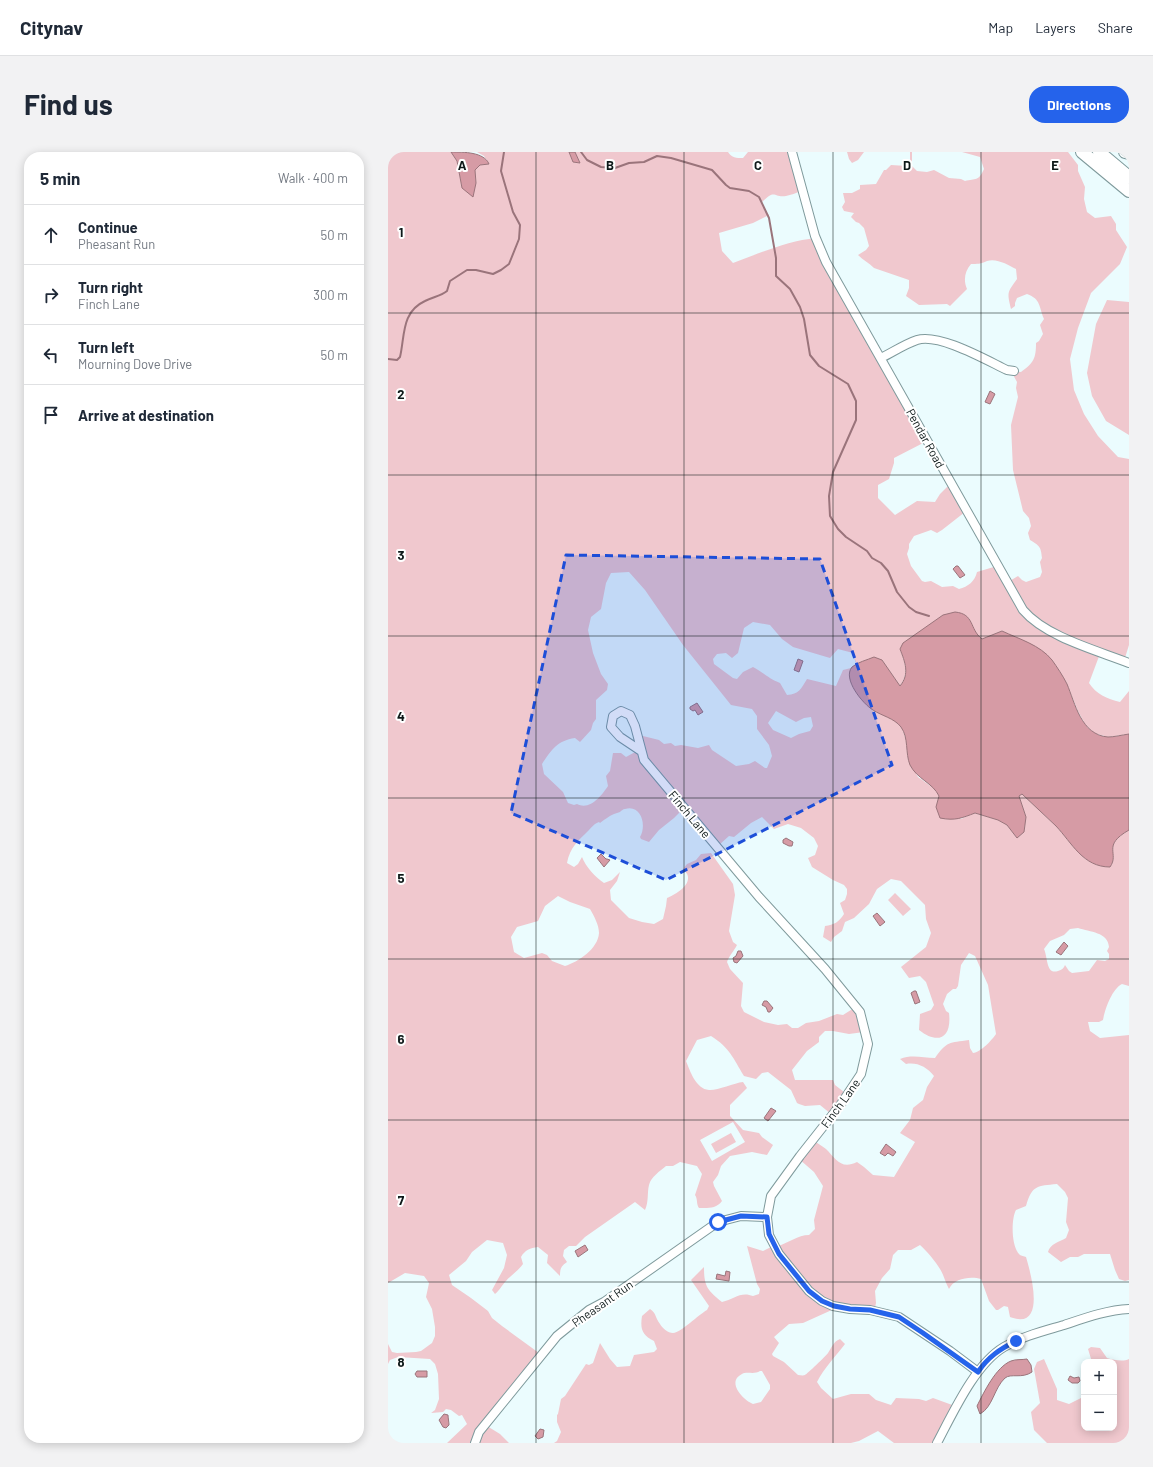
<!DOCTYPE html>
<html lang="en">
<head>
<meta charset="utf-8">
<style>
  body { margin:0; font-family:Barlow,sans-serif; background:#f2f2f3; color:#1f2937 }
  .controls { position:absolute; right:12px; bottom:12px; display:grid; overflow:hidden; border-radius:8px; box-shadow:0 2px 10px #0003 }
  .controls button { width:36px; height:36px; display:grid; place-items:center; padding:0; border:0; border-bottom:1px solid #e0e1e3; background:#fff; color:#1f2937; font:20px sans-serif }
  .stop { position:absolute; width:12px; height:12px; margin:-9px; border:3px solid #2563eb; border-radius:50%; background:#fff }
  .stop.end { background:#2563eb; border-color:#fff; box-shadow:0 1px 4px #0008 }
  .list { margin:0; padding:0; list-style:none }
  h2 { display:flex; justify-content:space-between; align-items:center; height:52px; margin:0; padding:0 16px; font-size:17px }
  h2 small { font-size:13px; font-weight:400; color:#747a83 }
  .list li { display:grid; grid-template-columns:26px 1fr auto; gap:12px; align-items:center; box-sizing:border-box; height:60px; padding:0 16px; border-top:1px solid #e0e1e3 }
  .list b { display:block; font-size:15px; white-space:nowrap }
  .list p { margin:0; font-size:13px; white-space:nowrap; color:#747a83 }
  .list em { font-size:13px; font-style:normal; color:#747a83 }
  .icon { flex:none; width:22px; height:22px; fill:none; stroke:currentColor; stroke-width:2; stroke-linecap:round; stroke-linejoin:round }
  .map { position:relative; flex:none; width:741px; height:1291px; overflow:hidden; border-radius:16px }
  header { display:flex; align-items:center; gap:24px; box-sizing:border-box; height:56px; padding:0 20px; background:#fff; border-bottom:1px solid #e0e1e3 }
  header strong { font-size:19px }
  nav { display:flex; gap:22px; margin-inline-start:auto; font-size:14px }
  .intro { display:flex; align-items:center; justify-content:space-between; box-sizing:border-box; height:96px; padding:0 24px }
  h1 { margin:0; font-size:28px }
  .button { padding:10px 18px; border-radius:16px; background:#2563eb; color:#fff; font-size:14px; font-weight:700 }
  main { display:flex; gap:24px; padding:0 24px }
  aside { flex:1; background:#fff; border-radius:16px; box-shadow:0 2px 10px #0003 }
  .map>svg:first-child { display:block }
  .green { fill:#f0c8ce; fill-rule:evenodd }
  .water { fill:#d69ba5; stroke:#9a747b }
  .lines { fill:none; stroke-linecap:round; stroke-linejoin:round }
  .stream { stroke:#9a747b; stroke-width:2 }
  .minor-casing { stroke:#7f9a9c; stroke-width:10 }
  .highway-casing { stroke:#7f9a9c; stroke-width:14 }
  .minor { stroke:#fff; stroke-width:8 }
  .highway { stroke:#fff; stroke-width:12 }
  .route { stroke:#2563eb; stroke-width:5 }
  .marked { fill:#1d4ed8; fill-opacity:0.2; stroke:#1d4ed8; stroke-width:3; stroke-dasharray:8 5; stroke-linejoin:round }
  .grid { fill:none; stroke:#0e1919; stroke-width:1; stroke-opacity:0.55 }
  .labels { text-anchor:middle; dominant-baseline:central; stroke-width:4; stroke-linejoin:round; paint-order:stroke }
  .street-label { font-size:12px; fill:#0e1919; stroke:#fff }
  .grid-label { font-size:13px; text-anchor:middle; font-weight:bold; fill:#0e1919; stroke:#fff; stroke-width:4; stroke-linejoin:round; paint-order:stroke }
</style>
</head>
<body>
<header>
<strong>Citynav</strong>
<nav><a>Map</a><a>Layers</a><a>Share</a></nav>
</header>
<div class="intro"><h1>Find us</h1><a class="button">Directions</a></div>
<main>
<aside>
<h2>5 min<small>Walk · 400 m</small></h2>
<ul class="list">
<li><svg class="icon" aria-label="ahead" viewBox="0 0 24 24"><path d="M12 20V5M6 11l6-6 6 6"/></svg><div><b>Continue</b><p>Pheasant Run</p></div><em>50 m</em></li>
<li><svg class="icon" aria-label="right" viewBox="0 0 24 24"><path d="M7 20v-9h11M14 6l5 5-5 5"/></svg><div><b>Turn right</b><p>Finch Lane</p></div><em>300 m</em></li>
<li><svg class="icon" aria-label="left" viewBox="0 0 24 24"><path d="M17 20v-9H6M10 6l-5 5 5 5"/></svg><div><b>Turn left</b><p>Mourning Dove Drive</p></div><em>50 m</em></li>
<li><svg class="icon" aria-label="arrive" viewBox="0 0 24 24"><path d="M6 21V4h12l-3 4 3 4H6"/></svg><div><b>Arrive at destination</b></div></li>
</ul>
</aside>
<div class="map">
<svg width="741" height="1291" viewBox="0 0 741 1291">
  <rect width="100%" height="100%" fill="#ebfcfe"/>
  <path class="green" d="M0,0H63L69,9L74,36L88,31L87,18L92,13L101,12L96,4L89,0H181L185,10L192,11L187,0H340C344,6 348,6 355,6L360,0H403L413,39C408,41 403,43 398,44C385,46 388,36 374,50L377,60L381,63L365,71L331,81L334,99L345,111C372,101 399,89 428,86L539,289L506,306V311L501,327L490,333V346L507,363L529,349L547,350L552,342L563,331L577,360L554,378L549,381L543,378L526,384L521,392V396L519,402L523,414L534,429L537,430L543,429L554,435L565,434L571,437C580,435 587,429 589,420L609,414L620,430L630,424L634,428L638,430L652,425L654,420L652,410L654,406C653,395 652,394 642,388L640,381L643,374L641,366L635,359L625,318L623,273L630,245L628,236L629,230L623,219L633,220C646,211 648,206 648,191L651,189L655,182L652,173L656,167C651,155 653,147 639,142L629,146L627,151V154L623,157C619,140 619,141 629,127L628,117C620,113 609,106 599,109C593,112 589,112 583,112C577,119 575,128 579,137L562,154L559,152L531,153L518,144L521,136V128L486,116C481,111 475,108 470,103L478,98L481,94L476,76L471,71L468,70L463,65L466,61L456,59L454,55L457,50L455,41H464L472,37V33L488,32L496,18H498L503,13L519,14L522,10V0H524V14L529,19L539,20L546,18L561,26L573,27L577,29C588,26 590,30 596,17L592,5L574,0H680L690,13V19L697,35L696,47L699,60L707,66L723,64L728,72V78L739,95L732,112L703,141L690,176L682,207L686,238L696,262L710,284L730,305L741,307V493L736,509L713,499L701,531C708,542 719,547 732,550L741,539V582L720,585L706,581L697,572L690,559L678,530L664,508L614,479L594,487L587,482L581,466L512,497C517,510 521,522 512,534L494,508L484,558L506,568L514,576L519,591L520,607L530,625L548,638L551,644L550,648L573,667L586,661L610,668L619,673L629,686L636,680L638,665L631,644L634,642C645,653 657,663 668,674C684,691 695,715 722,715C732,701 713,694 741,678V834L734,832C724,837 717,857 715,868L711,870H700L702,879L712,886L741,883V1128L737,1129L731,1127L727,1118L722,1102H696L690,1105H682L673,1110L660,1100C662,1092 671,1090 678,1086L681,1078L678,1070L680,1046L677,1040L669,1032C649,1034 644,1033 638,1054L628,1058C623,1067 623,1095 632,1103C633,1104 636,1104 638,1105C643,1122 659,1179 622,1165L620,1155L616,1154L610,1158H608L601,1149L593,1127C583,1124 566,1126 561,1137C557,1130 556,1123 552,1117C548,1110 538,1098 532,1093L523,1098H510L505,1103L502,1117L494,1126L487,1139L488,1151L486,1160L446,1157L415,1171L401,1172L386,1185L391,1191L384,1202L385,1204L396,1210L410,1223C412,1223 415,1224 417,1223C419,1222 438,1204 440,1201C444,1195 445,1190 452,1187L457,1192C448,1204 436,1216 429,1230L433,1236L445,1247L463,1242H481L488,1248L503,1253L508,1246L531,1247L538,1249L545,1246L567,1254L548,1291H506L490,1279L471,1289L463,1291H166L169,1289L173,1280L169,1270V1263L170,1262L173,1247L177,1244L198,1212L201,1213L205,1211L212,1191L222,1207L229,1215L242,1214L246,1203L266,1200L269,1197L266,1189C254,1183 252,1177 254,1164L262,1157C269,1162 267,1166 272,1172C274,1176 280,1181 285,1181C294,1180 310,1163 319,1158L321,1154L303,1128L316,1115C316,1134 319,1138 334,1150C346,1147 353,1139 365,1144L371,1142L372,1137L369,1132L359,1094L375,1099L387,1093L390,1094C400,1091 410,1083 421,1083L427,1077L426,1068L435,1034L426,1020L411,1007L425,988C429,991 434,994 438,997C448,1007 453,1018 469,1010L476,1015L485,1023L506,1025L527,990L512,981L522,968L525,956L535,948L539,935L546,924C539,915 529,910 518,912L512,907C524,902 535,906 547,906C559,889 561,891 581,888L582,896L585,901C593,900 604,888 608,882L600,833L587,804L581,801L573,813L570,834L568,837H565L559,842L555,852L558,859L561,861C564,886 550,893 531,878L532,862L543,858L546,853L538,830L532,824L521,826L513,815L538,795L543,781L538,767L537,753L513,729L503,727L489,737L481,752L466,766L457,770L454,779L446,785L443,790L435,785L437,774C446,773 451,770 456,762L452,751L457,748L459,742V737L456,733L445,728L424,715L420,706L427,703L430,694L426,686L413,676L400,672L386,677L374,665L363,671L346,685L341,684L331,693L297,655L286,666L271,678L261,690L253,687L252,685C259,673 253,652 237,657C235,657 233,659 232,660C230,661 228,661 226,662C221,664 216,668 212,671L211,670C206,672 205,674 201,678C190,689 182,695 179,711L186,715L190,712L194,705C198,715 207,725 216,731L224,728L232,720L229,729L222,738L223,748L241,766L254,770L266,772L275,767L278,754L279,746C286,743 301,735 300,725C300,722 297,719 295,717L299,712L308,708L313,702L323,701L345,732L347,743L341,779L345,790L349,793C346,799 341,804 339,810L342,817L355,831L353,854L356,860L376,870L390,873L399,872L404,876H410L418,871L431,869L449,862L455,863L466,856L468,859L476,880L461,882L445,879H437L431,885V890L419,899L404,918L407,928H445L447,933L456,940L443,962L432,953L417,954L411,952L409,951L403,938L380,920L374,921L368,927L356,924C345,906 342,896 323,884L309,888L298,909C302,919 308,937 321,938C328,939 346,931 355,930L359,936L342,953V964L355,978L371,981L374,985L385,993L379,1003L364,1000L342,1004L333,1014L330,1023L325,1030L326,1034L334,1049C328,1057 320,1056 311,1056C308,1052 310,1047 307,1043L314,1022L309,1014L292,1010L285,1014H278C272,1019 263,1025 261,1033C259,1041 261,1049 257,1058L247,1050L197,1085L188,1094H181L176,1098L175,1104L179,1110C173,1114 172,1117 172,1124L159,1111L160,1103L150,1095C142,1096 137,1098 133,1105L135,1112C130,1119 123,1123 118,1129C114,1133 112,1138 107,1142L104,1138L116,1116L119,1103L115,1091L99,1088L84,1100L78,1109L61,1123L64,1133L83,1146L100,1159L104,1166L114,1174L151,1201L99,1274L112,1282L121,1291H59L79,1272L74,1263L71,1264L63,1258L58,1257L55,1260L43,1261L47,1258L51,1247L50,1222L47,1212L42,1207L10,1205L2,1208L0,1212V1192L4,1200L9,1201L28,1200L33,1199L44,1191L47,1184V1175L44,1157L38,1145L41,1131L36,1124L17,1121L0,1131ZM241,420L257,438L295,493L343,553L364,557L369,564V577L381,593L384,604L379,616H377L367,609L361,612L348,614L324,598L321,593L310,596L293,593L287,594L283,591L276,592L271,588L255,584L251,587L249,599L238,605L233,601H225L222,619L218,624L220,634C214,643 202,659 189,652L186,653L180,651L175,640L156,622L154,612C164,597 169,589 187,586L192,590L203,578L205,571L208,567V548L219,538L220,532L213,522L205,501L200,478L203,465L213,457L218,431L223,421ZM365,470L382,473L394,487L405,495L442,506L450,497L465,501L468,512L463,516L455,518L448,534L419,527C413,537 411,542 399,543L392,531C381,527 376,521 365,515L355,520L349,527L345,526L326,512L325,507L329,502L338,501L344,506L350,501L356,476ZM388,559L408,570L416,566L423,565L425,574L422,579L411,582L403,586L385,578L380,571ZM170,744L182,750L202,757C206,764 211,773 211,781C210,797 190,810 177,814L164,809L159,803L154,801L136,806L126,800L123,785L129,775L150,769L157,754ZM690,776C702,780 720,780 721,795L719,799L721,802V807L717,809L709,808L701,819L684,821L681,819L677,813C676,816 674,818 670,819C658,823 660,806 656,797L662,789L676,783L682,777ZM345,970L357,990L324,1009L312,988ZM372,1219H374L382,1233V1237L373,1250L365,1252C355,1248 338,1230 354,1222C359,1219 366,1223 372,1219Z
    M459,0H476L470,8L464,11L461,7Z
    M719,148L741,150V283L718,269L704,244L699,221L708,172Z
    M507,741L523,757L515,764L500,748Z
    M343,981L348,990L328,1001L323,992Z
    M703,1195L712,1196L719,1206C726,1208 735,1210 741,1207V1291H659L646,1278L643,1260L652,1251L646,1217L649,1210L656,1207L669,1237V1248L681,1252L693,1246L696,1227V1276H726V1210H704L700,1197Z"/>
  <path class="water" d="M63,0C76,0 96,0 101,12L92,13L87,18L88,31L85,45L74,36L69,9Z
    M181,0H187L192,11L185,10Z
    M602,239L607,242L602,252L597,250Z
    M568,414H570L577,423L572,426L565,417Z
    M567,460C587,462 581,477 594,487L614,479C631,487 652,493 664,508C669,515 675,524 679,532C687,551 693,583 720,585C726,585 734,583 741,582V678C713,694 732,701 722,715C695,715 684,691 668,674C657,663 645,653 634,642L631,644L638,665L636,680L629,686L619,673L610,668L587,661C574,666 567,669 552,666L548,655L551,644C545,631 529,627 522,613C517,601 521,586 513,575C506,566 494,564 485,558C475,552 454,527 464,515C470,510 479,508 486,505L494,508L512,534C522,522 517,510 512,497L515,491L555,463Z
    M410,507L415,509L411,520L406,518Z
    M309,551L315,560L310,563L307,558L305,559L302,557V555Z
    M398,686L405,690L404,694H401L395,691V688Z
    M213,702L218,707H219L222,708L216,715L209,706Z
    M489,761L497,770L492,774L485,764Z
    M676,790L680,794L673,803L668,800Z
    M350,799H353L355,804L349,811L346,810L345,806L348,804Z
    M526,839H528L532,850L527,852L523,841Z
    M376,849H379L385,856L382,860H380L378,855L374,853Z
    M383,956L388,959L380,969L376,966Z
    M498,992L508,1000L505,1004L500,1001L497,1004L492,1001Z
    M197,1093L200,1098L190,1105L187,1099Z
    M338,1119L342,1120L341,1129L328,1127L329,1122L337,1124Z
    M639,1207L643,1213L644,1220C634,1227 623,1221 617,1226C606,1236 605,1255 592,1262L589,1254C596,1240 608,1215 623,1209C628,1207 634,1208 639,1207Z
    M29,1219H39V1225H29L27,1222Z
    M682,1224L686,1226L691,1225L692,1229L690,1231H684L680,1228Z
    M56,1262L60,1263C60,1265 61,1271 61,1273L58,1276L55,1275L51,1268Z
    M152,1277L156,1278L155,1285L150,1287L147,1284Z"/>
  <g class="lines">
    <path class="stream" d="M193,0L199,8L213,15L227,16L241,11L256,10L269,4L283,6L324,18L338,33L342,36L361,39L371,45L381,66L388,106V124L402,137L412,155L416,167L422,203L431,214L460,232L468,249V268L445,320L441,344L442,364L450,377L458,385L479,399L484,406L493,411L500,419L509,440L521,455L528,460L541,464
      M0,207L9,208L12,205C17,184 13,160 37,149C45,145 53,144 59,139L62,129L79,118H88L105,122L113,118L121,112L131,87L132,73L125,60L113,19L116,0"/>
    <g class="minor-casing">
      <path id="minor" d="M404,0L427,84L438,110L635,458C658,485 708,498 741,511
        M493,206C505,200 517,192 529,188C551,181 598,208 619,218L626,219
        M253,599L232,585L223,575L225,564L233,559L242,563L247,574L256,608L371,745L437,817L472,860L480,892L473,922L453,952L412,1004L383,1044L379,1065L381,1083L391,1102L421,1139L434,1149L445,1154L462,1157L482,1158L511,1165L562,1199L590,1220
        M87,1291L91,1280L169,1184L201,1158L216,1150L330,1070L353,1064L379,1065
        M549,1291C565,1261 587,1212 616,1195C635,1184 656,1179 676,1173C697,1166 719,1158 741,1157"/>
    </g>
    <g class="highway-casing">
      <path id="highway" d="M694,0L741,39
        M711,0L741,25
        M737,0L741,1"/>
    </g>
    <use href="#minor" class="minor"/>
    <use href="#highway" class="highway"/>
  </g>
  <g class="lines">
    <path class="route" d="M330,1070L353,1064L379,1065L381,1082L391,1102L421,1139L434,1149L446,1154L462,1157L482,1158L511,1165L535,1181L590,1220C600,1205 612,1197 628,1189"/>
  </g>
  <path class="marked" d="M178,403L432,407L504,613L278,728L123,661Z"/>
  <path class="grid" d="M148,0V1291M296,0V1291M445,0V1291M593,0V1291M0,161H741M0,323H741M0,484H741M0,646H741M0,807H741M0,968H741M0,1130H741"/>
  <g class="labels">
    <g class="street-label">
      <text transform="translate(538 286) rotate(61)">Pendar Road</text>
      <text transform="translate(302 662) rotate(50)">Finch Lane</text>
      <text transform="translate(452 951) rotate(-54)">Finch Lane</text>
      <text transform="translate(214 1151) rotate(-35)">Pheasant Run</text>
    </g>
  </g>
  <g class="grid-label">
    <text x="74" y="18">A</text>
    <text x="222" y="18">B</text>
    <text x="370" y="18">C</text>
    <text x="519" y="18">D</text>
    <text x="667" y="18">E</text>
    <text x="13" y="85">1</text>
    <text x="13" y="247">2</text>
    <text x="13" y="408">3</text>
    <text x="13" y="569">4</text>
    <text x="13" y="731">5</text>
    <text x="13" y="892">6</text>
    <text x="13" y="1053">7</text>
    <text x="13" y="1215">8</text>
  </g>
</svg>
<div class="controls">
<button>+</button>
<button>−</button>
</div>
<div class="stop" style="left:330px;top:1070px"></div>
<div class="stop end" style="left:628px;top:1189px"></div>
</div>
</main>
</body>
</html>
